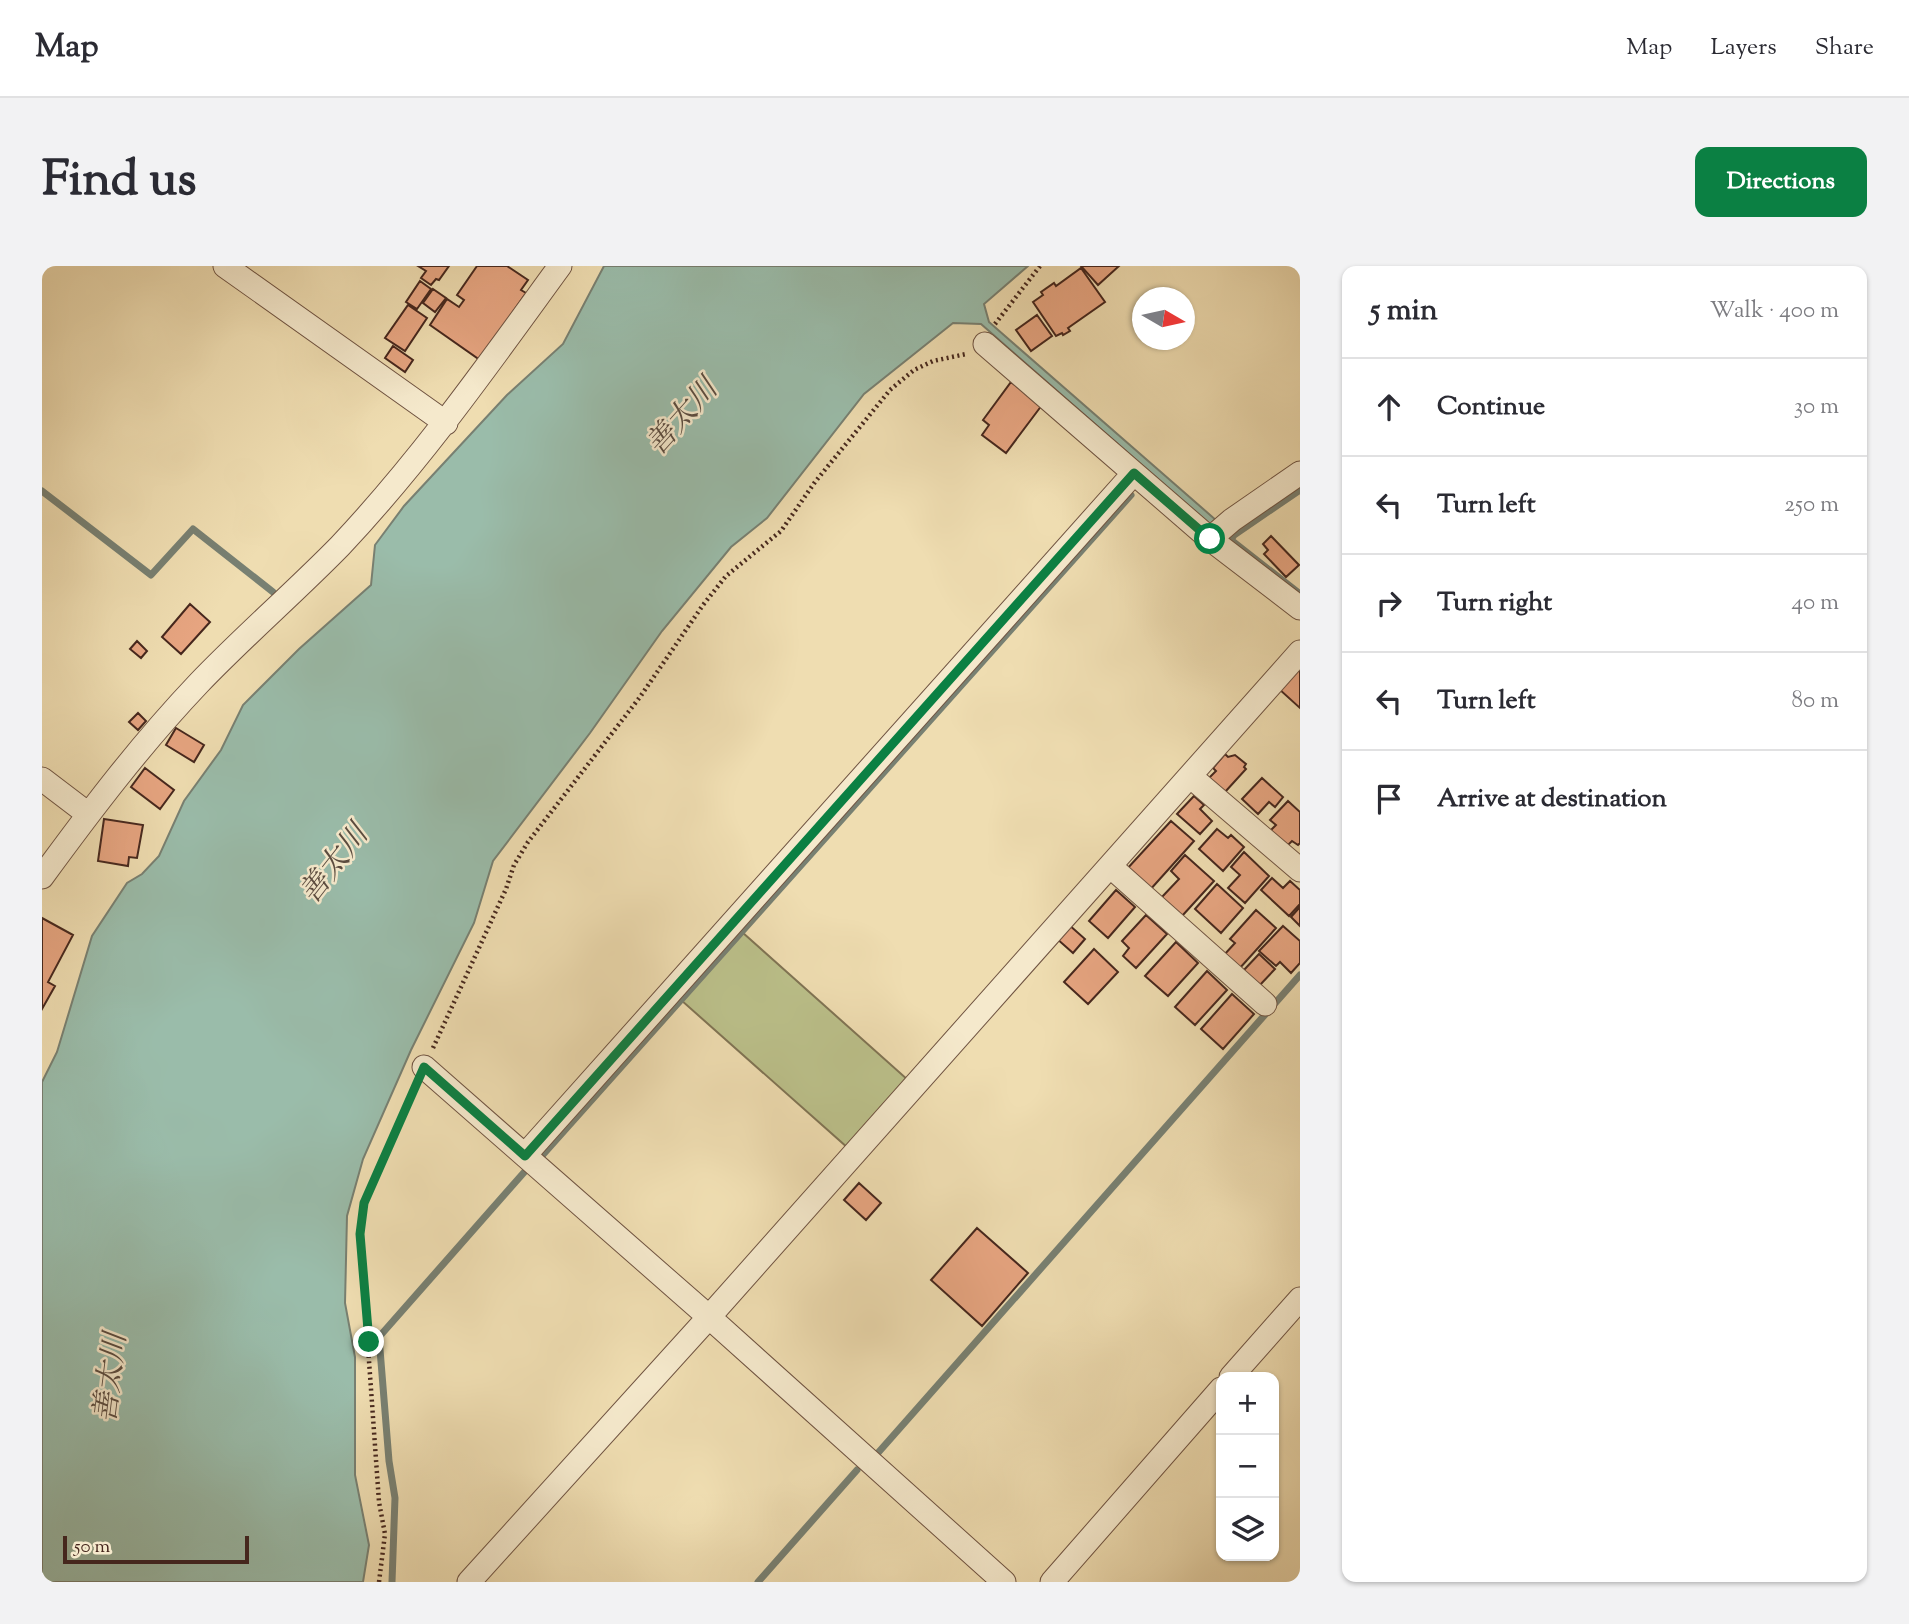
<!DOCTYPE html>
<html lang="en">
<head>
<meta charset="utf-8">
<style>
  body { margin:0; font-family:"Sorts Mill Goudy","Noto Serif JP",serif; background:#f2f2f3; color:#2b2b33 }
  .controls { position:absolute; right:21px; bottom:21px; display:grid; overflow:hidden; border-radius:14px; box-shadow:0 2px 5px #0004 }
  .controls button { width:63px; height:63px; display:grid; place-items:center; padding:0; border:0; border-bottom:2px solid #e1e1e2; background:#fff; color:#2b2b33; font:35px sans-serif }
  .compass { position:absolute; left:1090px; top:21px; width:63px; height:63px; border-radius:50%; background:#fff; box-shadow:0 2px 5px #0004; rotate:99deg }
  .scale { position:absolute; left:21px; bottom:18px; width:186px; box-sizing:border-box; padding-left:7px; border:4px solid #46271d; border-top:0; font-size:19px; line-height:24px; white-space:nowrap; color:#46271d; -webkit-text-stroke:5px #f5e9cc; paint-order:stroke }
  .stop { position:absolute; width:21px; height:21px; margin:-16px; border:5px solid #0b8043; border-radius:50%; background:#fff }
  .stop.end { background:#0b8043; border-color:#fff; box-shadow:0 2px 7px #0008 }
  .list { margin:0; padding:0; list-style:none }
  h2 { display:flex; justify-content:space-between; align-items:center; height:91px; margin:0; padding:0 28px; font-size:30px }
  h2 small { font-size:23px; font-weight:400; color:#7c7c81 }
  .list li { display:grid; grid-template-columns:46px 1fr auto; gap:21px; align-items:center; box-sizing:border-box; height:98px; padding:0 28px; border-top:2px solid #e1e1e2 }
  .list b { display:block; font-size:26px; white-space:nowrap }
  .list em { font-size:23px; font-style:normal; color:#7c7c81 }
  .icon { flex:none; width:38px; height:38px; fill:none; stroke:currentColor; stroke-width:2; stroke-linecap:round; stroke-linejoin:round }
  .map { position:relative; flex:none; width:1258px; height:1316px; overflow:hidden; border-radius:14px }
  header { display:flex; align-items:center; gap:42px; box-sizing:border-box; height:98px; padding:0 35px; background:#fff; border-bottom:2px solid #e1e1e2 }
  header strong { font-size:33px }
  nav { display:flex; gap:38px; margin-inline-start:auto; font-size:24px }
  .intro { display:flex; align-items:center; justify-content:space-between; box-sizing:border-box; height:168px; padding:0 42px }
  h1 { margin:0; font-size:49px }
  .button { padding:18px 32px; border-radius:14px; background:#0b8043; color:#fff; font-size:24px; font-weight:700 }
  main { display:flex; gap:42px; padding:0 42px }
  aside { flex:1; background:#fff; border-radius:14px; box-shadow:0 2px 5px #0004 }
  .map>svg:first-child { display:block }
  .green { fill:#bbc08a; stroke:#807454; stroke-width:2 }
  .water { fill:#9abcaa; stroke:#788072; stroke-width:2 }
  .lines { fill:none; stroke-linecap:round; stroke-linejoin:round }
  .stream { stroke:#788072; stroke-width:7 }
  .building { fill:#e7a581; stroke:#46271d; stroke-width:2 }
  .street-casing { stroke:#705442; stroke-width:25 }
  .path { stroke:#46271d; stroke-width:4.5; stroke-dasharray:2 3.5; stroke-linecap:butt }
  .street { stroke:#f5e9cc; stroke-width:23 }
  .route { stroke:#0b8043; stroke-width:9 }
  .labels { text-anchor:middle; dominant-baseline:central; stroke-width:5; stroke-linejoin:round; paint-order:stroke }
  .water-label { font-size:30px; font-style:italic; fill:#5b4c40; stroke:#f5e9cc }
</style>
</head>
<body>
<header>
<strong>Map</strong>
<nav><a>Map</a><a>Layers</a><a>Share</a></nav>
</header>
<div class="intro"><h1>Find us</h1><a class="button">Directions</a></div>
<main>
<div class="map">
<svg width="1258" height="1316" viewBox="0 0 1258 1316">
  <rect width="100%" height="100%" fill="#efddb1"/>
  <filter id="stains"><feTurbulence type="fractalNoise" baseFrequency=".00286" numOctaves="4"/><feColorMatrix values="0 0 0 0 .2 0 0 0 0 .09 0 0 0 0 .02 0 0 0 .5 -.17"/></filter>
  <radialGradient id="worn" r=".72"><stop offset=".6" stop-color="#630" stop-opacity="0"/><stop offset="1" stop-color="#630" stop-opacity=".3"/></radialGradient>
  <path class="green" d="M700,666L866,814L806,882L639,734Z"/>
  <path class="water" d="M562,0H986L942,38L947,56L1175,255L1168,259L939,58L911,57L822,128L725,252L689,281L620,365L548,467L451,595L432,657L369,784L321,893L305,950L303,1037L313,1091V1209L327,1279L321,1316H0V816L15,786L50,670L85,617L100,608L117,590L142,535L179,484L201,439L257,383L329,319L333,279L362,240L465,129L521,78Z"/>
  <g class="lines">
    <path class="stream" d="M1258,224L1192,269L1189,274L1258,328
      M0,225L109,309L151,263L231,326
      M498,892L1089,229
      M835,1188L1258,709
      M350,1316L353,1232L347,1195L337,1071L485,903
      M716,1316L815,1204"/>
  </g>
  <path class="building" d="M376,0H407L397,14L394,13L389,19L379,12L384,5Z
    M435,0H465L486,14L479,24L484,27L438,94L388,59L405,33L417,41L422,34L415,29Z
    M1039,0H1077L1056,19Z
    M1039,2L1063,36L1026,62L1028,65L1021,69L1020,67L1014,70L991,36L1001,29L999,26L1012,17L1014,20Z
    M378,15L389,23L375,43L364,36Z
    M391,23L404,32L393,46L381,37Z
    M366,39L385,52L363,85L343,72Z
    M995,49L1010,70L989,85L974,64Z
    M351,80L371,94L363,106L343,92Z
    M969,116L1000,139L964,187L940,169L947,159L941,154Z
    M1229,270L1257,299L1244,311L1222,288L1226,284L1221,278Z
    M148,338L168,356L139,388L120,371Z
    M95,375L105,385L99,392L88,383Z
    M1258,399V442L1237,423Z
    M96,447L104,455L96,464L87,456Z
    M134,462L162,479L152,496L124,479Z
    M1183,488L1186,491L1193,489L1204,498L1202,501L1204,503L1183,526L1167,512L1174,505L1171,502Z
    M103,502L132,524L118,543L89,521Z
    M1220,512L1241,531L1233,541L1227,536L1216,548L1200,533Z
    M1152,530L1162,539L1158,543L1170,555L1158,568L1135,548Z
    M1246,535L1258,546V577L1256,579L1250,575L1245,580L1228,565L1234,559L1228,554Z
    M62,553L101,559L95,592L87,591L86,600L56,595Z
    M1129,555L1152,575L1107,625L1084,604Z
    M1175,563L1186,572L1189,569L1202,581L1181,605L1157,583Z
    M1202,586L1227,610L1203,637L1186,622L1198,609L1189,601Z
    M1143,589L1172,615L1140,650L1119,632L1137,613L1129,605Z
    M1230,612L1241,622L1248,615L1258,624V638L1247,650L1219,624Z
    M1175,618L1201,642L1179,667L1153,643Z
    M1074,624L1093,641L1066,672L1047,655Z
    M1258,641V660L1249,651Z
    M1214,644L1234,662L1197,703L1182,689L1193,677L1188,673Z
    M1104,649L1125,668L1094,702L1081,690L1087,682L1080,675Z
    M0,652L31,669L6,716L13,720L0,743Z
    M1026,658L1043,673L1031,687L1014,672Z
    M1241,660L1258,675V697L1249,707L1238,696L1234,700L1217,685Z
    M1134,676L1156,697L1126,730L1103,710Z
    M1052,683L1076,706L1046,738L1022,716Z
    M1217,688L1233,703L1217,720L1201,705Z
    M1165,705L1185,724L1153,759L1133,741Z
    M1190,728L1212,748L1181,783L1159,763Z
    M817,917L839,937L824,954L802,934Z
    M935,962L986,1007L940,1060L889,1014Z"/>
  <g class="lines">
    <g class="street-casing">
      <path id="street" d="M183,0L404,157
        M943,78L1168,273L1258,342
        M1168,273L1190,254L1258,207
        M1148,510L1258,604
        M0,513L46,548
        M1068,600L1223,738
        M0,611C49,544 99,478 157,417C202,370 252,327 298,280C380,193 448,96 518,0
        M382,801L667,1051L962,1316
        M483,889L1092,207
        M1189,1111L1258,1033
        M427,1316L667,1051L1258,386
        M1010,1316L1179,1123"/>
    </g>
    <path class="path" d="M953,58L998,0
      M391,782L464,623L472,599L486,576L598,431L661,339L684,310L739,265L773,216L848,124L872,104L891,95L924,88
      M337,1316L343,1268L337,1236L318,968L322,937L373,822"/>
    <use href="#street" class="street"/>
  </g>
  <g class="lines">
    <path class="route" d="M327,1076L318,968L322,937L382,801L483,890L1092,207L1168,273"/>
  </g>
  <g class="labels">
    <g class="water-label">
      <text transform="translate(641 152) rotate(-48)">善太川</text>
      <text transform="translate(293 599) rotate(-52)">善太川</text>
      <text transform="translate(70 1112) rotate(-83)">善太川</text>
    </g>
  </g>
  <rect width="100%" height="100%" filter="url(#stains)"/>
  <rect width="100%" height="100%" fill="url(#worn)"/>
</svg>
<div class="controls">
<button>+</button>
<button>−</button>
<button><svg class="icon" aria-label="layers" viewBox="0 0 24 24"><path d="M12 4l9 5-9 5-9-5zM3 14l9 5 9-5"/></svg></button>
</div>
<svg class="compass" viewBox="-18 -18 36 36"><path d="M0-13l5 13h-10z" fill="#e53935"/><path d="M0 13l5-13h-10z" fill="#7c7c81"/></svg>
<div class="scale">50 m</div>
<div class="stop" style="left:1168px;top:273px"></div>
<div class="stop end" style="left:327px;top:1076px"></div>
</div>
<aside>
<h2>5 min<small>Walk · 400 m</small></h2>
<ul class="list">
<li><svg class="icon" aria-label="ahead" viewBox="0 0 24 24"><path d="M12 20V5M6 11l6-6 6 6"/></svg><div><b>Continue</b></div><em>30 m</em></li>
<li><svg class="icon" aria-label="left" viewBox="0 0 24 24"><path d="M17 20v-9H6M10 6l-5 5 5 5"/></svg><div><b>Turn left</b></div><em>250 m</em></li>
<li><svg class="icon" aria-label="right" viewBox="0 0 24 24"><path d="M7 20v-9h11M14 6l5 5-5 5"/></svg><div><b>Turn right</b></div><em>40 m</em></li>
<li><svg class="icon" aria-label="left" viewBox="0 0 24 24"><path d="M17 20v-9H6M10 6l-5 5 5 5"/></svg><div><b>Turn left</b></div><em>80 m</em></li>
<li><svg class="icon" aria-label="arrive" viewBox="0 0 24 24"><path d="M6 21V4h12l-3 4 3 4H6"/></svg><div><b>Arrive at destination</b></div></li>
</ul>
</aside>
</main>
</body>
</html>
